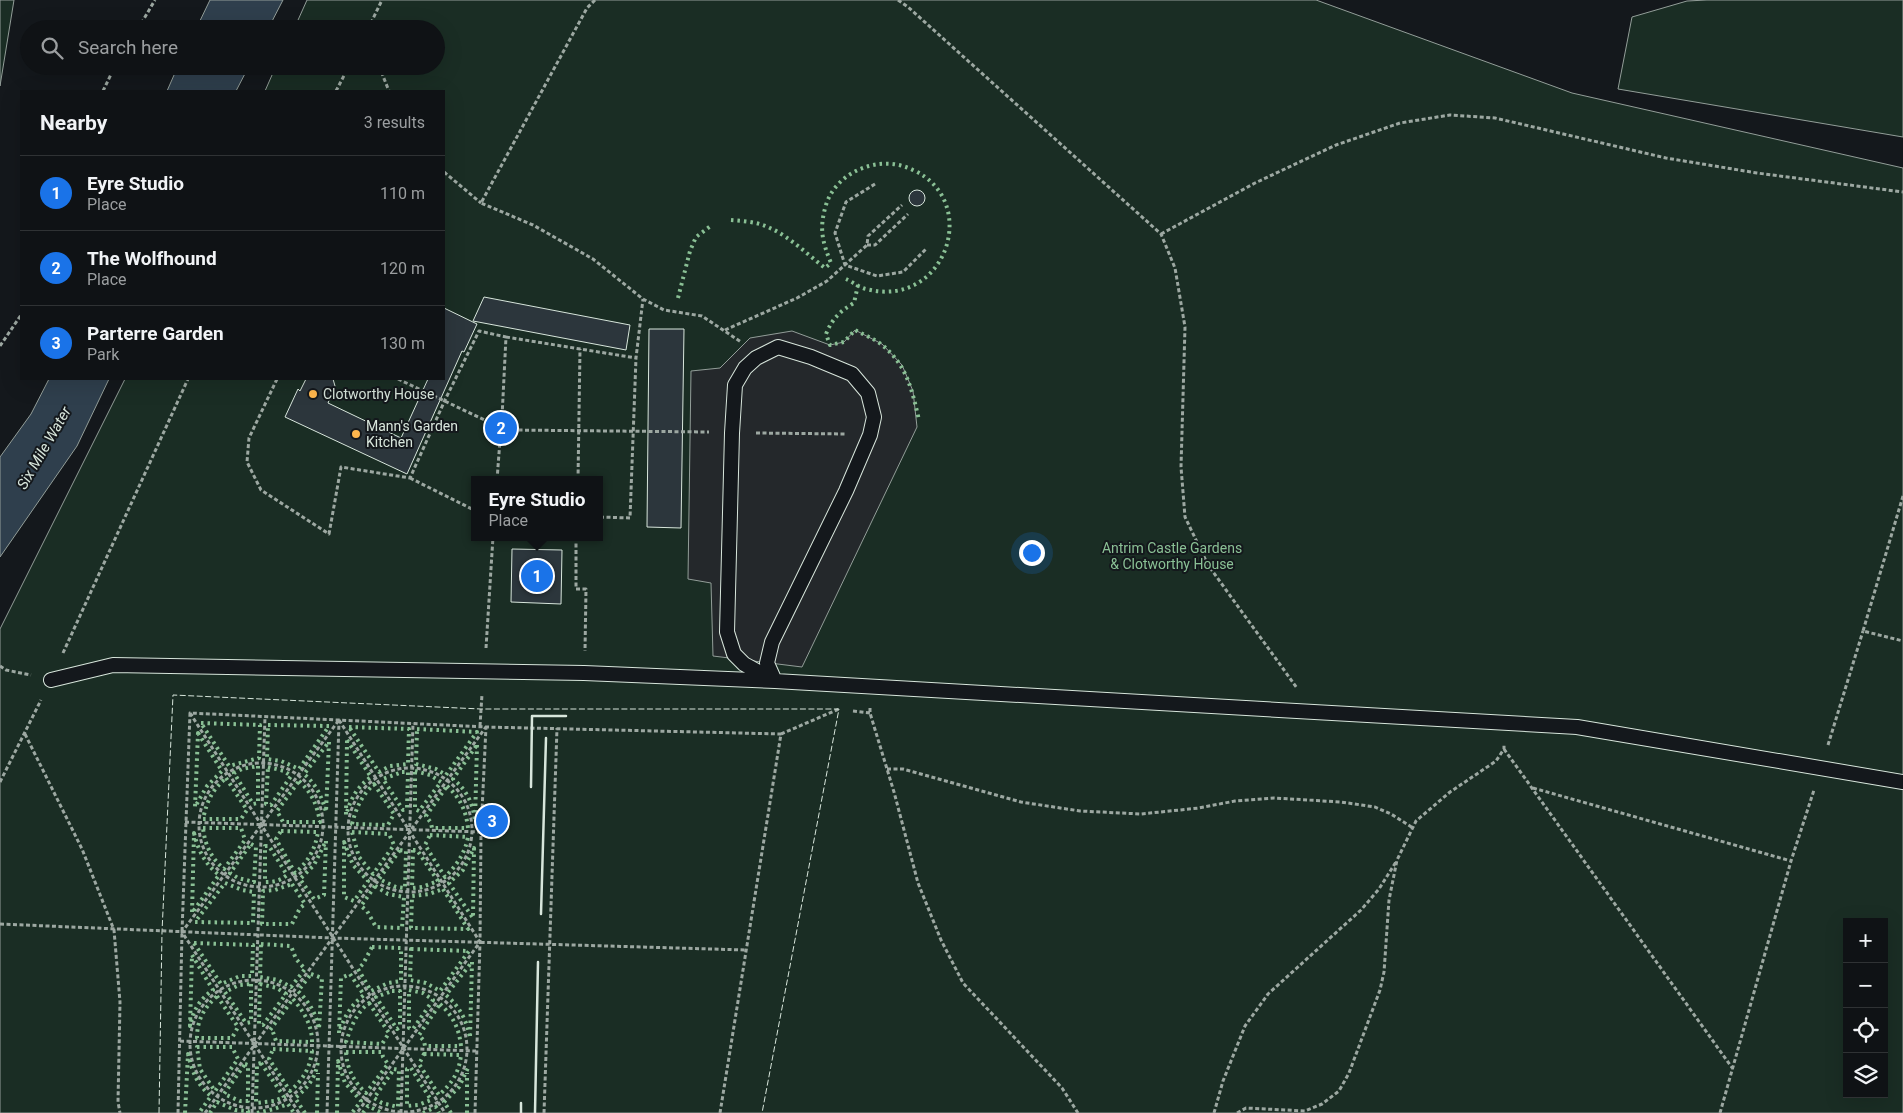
<!DOCTYPE html>
<html lang="en">
<head>
<meta charset="utf-8">
<style>
  body { margin:0; font-family:Roboto,sans-serif; background:#1d2022; color:#f1f3f6 }
  .controls { position:absolute; right:15px; bottom:15px; display:grid; overflow:hidden; border-radius:0px; box-shadow:0 5px 20px #0002 }
  .controls button { width:45px; height:45px; display:grid; place-items:center; padding:0; border:0; border-bottom:1px solid #2f3234; background:#0f1215; color:#f1f3f6; font:25px sans-serif }
  .you { position:absolute; left:1031px; top:552px; width:18px; height:18px; margin:-12px; border:4px solid #fff; border-radius:50%; background:#1a73e8; box-shadow:0 0 0 8px #1a73e833 }
  .badge { display:grid; place-items:center; width:32px; height:32px; border-radius:50%; background:#1a73e8; color:#fff; font-size:16px; font-weight:700 }
  .pin { position:absolute; translate:-50% -50%; border:2px solid #fff; box-shadow:0 1px 5px #0006 }
  .popup { position:absolute; left:471px; top:476px; width:132px; height:65px; box-sizing:border-box; display:grid; place-content:center; border-radius:0px; background:#0f1215; filter:drop-shadow(0 1px 4px #0005); font-size:16px; white-space:nowrap; color:#9b9ea0 }
  .popup b { font-size:19px; color:#f1f3f6 }
  .popup::after { content:''; position:absolute; left:50%; top:100%; margin-left:-10px; border:10px solid transparent; border-top-color:#0f1215 }
  .list { margin:0; padding:0; list-style:none }
  h2 { display:flex; justify-content:space-between; align-items:center; height:65px; margin:0; padding:0 20px; font-size:21px }
  h2 small { font-size:16px; font-weight:400; color:#9b9ea0 }
  .list li { display:grid; grid-template-columns:32px 1fr auto; gap:15px; align-items:center; box-sizing:border-box; height:75px; padding:0 20px; border-top:1px solid #2f3234 }
  .list b { display:block; font-size:19px; white-space:nowrap }
  .list p { margin:0; font-size:16px; white-space:nowrap; color:#9b9ea0 }
  .list em { font-size:16px; font-style:normal; color:#9b9ea0 }
  .icon { flex:none; width:28px; height:28px; fill:none; stroke:currentColor; stroke-width:2; stroke-linecap:round; stroke-linejoin:round }
  .map { position:relative; flex:none; width:1903px; height:1113px; overflow:hidden }
  .search { position:absolute; background:#0f1215; box-shadow:0 5px 20px #0002; left:20px; top:20px; width:425px; height:55px; display:flex; align-items:center; gap:12px; box-sizing:border-box; padding:0 18px; border-radius:28px; color:#9b9ea0; font-size:19px }
  .panel { position:absolute; background:#0f1215; box-shadow:0 5px 20px #0002; left:20px; top:90px; width:425px; height:290px; border-radius:0px }
  .map>svg:first-child { display:block }
  .green { fill:#1a2d24; stroke:#939e99; fill-rule:evenodd }
  .parking { fill:#24282b; stroke:#939e99 }
  .water { fill:#2f3f4d; stroke:#939e99 }
  .building { fill:#2c363c; stroke:#d8e6dc }
  .lines { fill:none; stroke-linecap:round; stroke-linejoin:round }
  .lane-casing { stroke:#d8e6dc; stroke-width:16 }
  .path { stroke:#9da8a2; stroke-width:3; stroke-dasharray:4 2.5; stroke-linecap:butt }
  .lane { stroke:#14181c; stroke-width:14 }
  .hedge { stroke:#8ac095; stroke-width:4; stroke-dasharray:2.5 4; stroke-linecap:butt }
  .fence { stroke:#d8e6dc; stroke-width:1; stroke-dasharray:6 2.5; stroke-linecap:butt }
  .wall { stroke:#d8e6dc; stroke-width:2.5 }
  .poi-dot { fill:#ffb74d; stroke:#14181c; stroke-width:2 }
  .labels { text-anchor:middle; dominant-baseline:central; stroke-width:4; stroke-linejoin:round; paint-order:stroke }
  .poi-label { font-size:14px; fill:#d8e6dc; stroke:#14181c; text-anchor:start }
  .park-label { font-size:14px; fill:#8ac095; stroke:#14181c }
  .water-label { font-size:15px; font-style:italic; fill:#d8e6dc; stroke:#14181c }
</style>
</head>
<body>
<div class="map">
<svg width="1903" height="1113" viewBox="0 0 1903 1113">
  <rect width="100%" height="100%" fill="#14181c"/>
  <path class="green" d="M0,0H14L0,86Z
    M307,0H1316L1572,93L1903,168V1113H0V629L125,379H444V91H265L276,66H436V29H294ZM474,480H600V537H474ZM1847,922H1884V1094H1847Z
    M1707,0H1903V137L1618,89L1632,17L1687,1Z"/>
  <path class="parking" d="M855,330L882,344L902,365L913,391L917,427L802,667L713,656L711,583L688,579L691,371L720,368L750,338L792,331L830,345L844,342Z"/>
  <path class="water" d="M210,0H283L268,29H196Z
    M178,66H249L236,91H167Z
    M49,379H109L77,446L0,557V457L31,414Z"/>
  <path class="building" d="M909 198a8 8 0 1 1 16 0a8 8 0 1 1-16 0Z
    M484,297L630,325L626,350L473,321Z
    M444,308L477,324L464,352L462,351L407,474L285,417L298,389L300,391L306,379H333L335,386L328,403L401,438L428,379H444Z
    M649,329H684L681,528L647,527Z
    M512,549L562,550L561,604L511,602Z"/>
  <g class="lines">
    <g class="lane-casing">
      <path id="lane" d="M51,680L113,665L584,673L775,681L767,663L772,642L846,491L870,435L874,417L868,393L852,374L811,357L778,347L756,358L745,368L735,385L732,433L727,632L734,654L744,664L775,681L1577,727L1903,782"/>
    </g>
    <path class="path" d="M595,0L587,8L481,203L533,225L593,259L643,299L664,310L702,316L741,342
      M898,0L908,7L1161,234L1175,268L1185,327L1181,467L1185,517L1208,565L1297,688
      M138,29L155,0
      M368,29L382,0
      M379,66L389,91
      M103,91L115,66
      M336,91L349,66
      M444,172L481,203
      M875,184L846,202L835,233L845,265L877,276L903,272L927,248
      M1161,234L1255,183L1336,145L1400,123L1450,115L1495,118L1666,158L1757,173L1903,192
      M867,245H875L908,214
      M725,330L797,298L827,281L867,245L868,236L902,205
      M506,337L636,358
      M0,346L21,315
      M277,379L249,438L247,462L261,490L329,534L341,467L410,478L445,400L479,331L506,337L502,417
      M398,379L491,423
      M489 429a12 12 0 1 1 24 0a12 12 0 1 1-24 0Z
      M512,430L709,432
      M756,433L847,434
      M410,478L474,510
      M497,480L500,440
      M578,480L580,349
      M1903,496L1863,631L1903,641
      M600,517L630,518L636,358L643,299
      M576,537V589H586L585,651
      M486,648L493,537
      M63,653L188,379
      M0,666L6,670L31,675
      M870,708V713L894,792L918,883L941,940L963,983L1062,1088L1078,1113
      M853,711L870,713
      M190,713L445,1113
      M339,720L480,942L357,1113
      M480,726L482,694
      M25,734L82,849L114,930L120,1002L118,1102L120,1113
      M781,734L839,709
      M1828,745L1863,631
      M1504,749L1733,1069
      M199 825a62 62 0 1 1 124 0a62 62 0 1 1-124 0Z
      M348 830a62 62 0 1 1 124 0a62 62 0 1 1-124 0Z
      M887,769H903L1021,802L1080,811L1141,814L1199,808L1235,801L1274,798L1341,802L1375,807L1391,814L1413,828
      M0,782L41,700
      M1533,788L1791,861
      M185,822L481,832
      M0,924L332,938L745,950
      M190 1044a64 64 0 1 1 128 0a64 64 0 1 1-128 0Z
      M341 1049a63 63 0 1 1 126 0a63 63 0 1 1-126 0Z
      M180,1041L476,1051
      M178,1113L182,932L190,713L486,727L781,734L720,1113
      M205,1113L486,727
      M252,1113L265,717
      M299,1113L182,932L339,720
      M327,1113L339,721
      M401,1113L413,723
      M475,1113L480,942L481,832L486,727
      M544,1113L557,728
      M1214,1113L1223,1081L1245,1026L1268,994L1361,910L1379,889L1396,862
      M1237,1113L1246,1108L1305,1111L1322,1104L1339,1091L1349,1073L1380,990L1384,972L1389,900L1397,860L1416,821L1450,792L1496,761L1504,749V744
      M1720,1113L1791,861L1814,790"/>
    <use href="#lane" class="lane"/>
    <path class="hedge" d="M731,220C744,221 758,222 770,228C790,237 807,254 825,268L831,263C822,241 819,228 826,205C832,185 850,171 869,166C884,162 899,163 913,170C982,201 946,310 866,289C860,288 853,282 846,279
      M858,285L854,303C840,311 832,319 826,334L830,345L844,342L855,330C864,335 875,339 882,345C907,365 912,390 919,420
      M678,298L690,251L696,237L712,225
      M201,723L260,725L259,758L229,766Z
      M268,725L329,726L299,769L281,761L267,759Z
      M349,727L409,729L408,764L390,766L379,772Z
      M417,729L477,732L446,775L436,769L416,764Z
      M198,733L222,771L207,786L195,807Z
      M347,740L371,777C357,787 351,798 346,815Z
      M329,742L326,812C322,797 316,784 304,774Z
      M477,745L475,821C473,804 467,790 453,779Z
      M258,766V803L253,804L234,773L242,769Z
      M268,767L284,771L291,776L271,805L266,804Z
      M415,771L430,775L441,782L419,811L415,809Z
      M402,772H408L407,808L403,810L383,779Z
      M226,778L247,810L241,819H203C207,801 212,790 226,778Z
      M299,781C312,793 317,805 320,822H283L277,811Z
      M374,784L394,814L388,825L352,824C356,808 362,795 374,784Z
      M447,786C460,798 466,810 468,828H432L431,823L426,816Z
      M203,828H241L245,840L224,869C211,858 205,845 203,828Z
      M281,831L318,832C315,849 309,861 295,873L276,839Z
      M352,832L389,834L394,845L373,874L359,857Z
      M194,833C198,850 205,864 219,875L192,913Z
      M430,835L468,837C465,853 457,865 445,877L425,845Z
      M326,841L324,895L314,899L300,879L314,865Z
      M344,842L353,865L368,881L354,901L344,897Z
      M251,844L256,847L254,882L238,878L230,873Z
      M265,846H269L287,875C280,881 274,882 265,882Z
      M474,848L473,918L449,883L463,870Z
      M400,850L406,851L405,888L396,887L379,879Z
      M413,850H417L438,881L422,887L412,888Z
      M225,883L242,890L254,892L253,923L195,922Z
      M292,884L305,904L300,908L292,924H262L263,891L275,890Z
      M375,886L388,894L404,897L402,928L376,927L367,911L361,906Z
      M443,889L468,929L411,928L412,896L429,894Z
      M194,943L253,945L252,976H240L221,984Z
      M261,944L291,946L296,959L305,969L291,987L278,980L260,977Z
      M372,947L401,948V981L388,983L371,991L358,969L363,964Z
      M411,949L469,951L440,991L426,983L410,980Z
      M192,955L213,990C200,999 193,1010 190,1026Z
      M472,962L470,1038C467,1021 460,1007 446,995Z
      M311,974L322,978L319,1029C316,1013 309,1002 298,991Z
      M350,974L364,995C351,1005 344,1017 339,1033L341,978Z
      M251,984V1022L246,1023L225,992L239,985Z
      M260,984L277,988L286,994L263,1025L259,1024Z
      M409,990L423,993L433,1000L413,1029L409,1028Z
      M392,991H400V1027L397,1029L376,997Z
      M217,996L238,1027L232,1038H197C197,1020 204,1008 217,996Z
      M293,999C304,1012 312,1025 312,1042L276,1041L273,1032L270,1030Z
      M369,1003L389,1033L382,1044L346,1042C351,1027 356,1013 369,1003Z
      M440,1004C453,1016 459,1028 461,1046H425L424,1041L419,1035Z
      M197,1047H232L238,1059L215,1091L200,1069Z
      M273,1049L312,1051C310,1068 303,1080 290,1091L269,1059Z
      M346,1052H382L383,1057L388,1064L366,1093C354,1082 347,1069 346,1052Z
      M424,1054L461,1055C459,1073 452,1083 439,1095L419,1064Z
      M261,1063L284,1097L274,1101L256,1103L257,1064Z
      M245,1064L248,1065V1101H240L224,1094Z
      M411,1068L431,1100L418,1105L407,1106V1069Z
      M394,1069L399,1070L398,1107L382,1103L374,1098Z
      M185,1113L188,1054C192,1071 197,1085 211,1096L199,1113
      M210,1113L217,1102L235,1110L248,1111V1113
      M257,1113L274,1109L288,1104L294,1113
      M305,1113L295,1098C308,1088 316,1077 318,1061
      M317,1113L318,1073
      M337,1113L338,1061L345,1083L361,1101L352,1113
      M363,1113L368,1106L382,1113
      M423,1113L436,1107L439,1113
      M451,1113L444,1102L459,1087L468,1068
      M467,1113V1073"/>
    <path class="fence" d="M159,1113L162,932L173,695L481,709H839L762,1113"/>
    <path class="wall" d="M531,787L532,716H566
      M541,914L546,738
      M521,1113V1103
      M535,1113L538,962"/>
  </g>
  <g class="poi-dot">
    <circle cx="313" cy="394" r="5"/>
    <circle cx="356" cy="434" r="5"/>
  </g>
  <g class="labels">
    <g class="poi-label">
      <text x="323" y="394">Clotworthy House</text>
      <text x="366" y="426">Mann's Garden<tspan x="366" dy="16">Kitchen</tspan></text>
    </g>
    <g class="park-label">
      <text x="1172" y="548">Antrim Castle Gardens<tspan x="1172" dy="16">&amp; Clotworthy House</tspan></text>
    </g>
    <g class="water-label">
      <text transform="translate(44 448) rotate(-60)">Six Mile Water</text>
    </g>
  </g>
</svg>
<div class="controls">
<button>+</button>
<button>−</button>
<button><svg class="icon" aria-label="locate" viewBox="0 0 24 24"><circle cx="12" cy="12" r="6"/><path d="M12 2v4M12 18v4M2 12h4M18 12h4"/></svg></button>
<button><svg class="icon" aria-label="layers" viewBox="0 0 24 24"><path d="M12 4l9 5-9 5-9-5zM3 14l9 5 9-5"/></svg></button>
</div>
<div class="you"></div>
<div class="pin badge" style="left:537px;top:576px">1</div>
<div class="popup"><b>Eyre Studio</b>Place</div>
<div class="pin badge" style="left:501px;top:428px">2</div>
<div class="pin badge" style="left:492px;top:821px">3</div>
<div class="search"><svg class="icon" aria-label="search" viewBox="0 0 24 24"><circle cx="10" cy="10" r="6"/><path d="M15 15l6 6"/></svg>Search here</div>
<section class="panel">
<h2>Nearby<small>3 results</small></h2>
<ul class="list">
<li><span class="badge">1</span><div><b>Eyre Studio</b><p>Place</p></div><em>110 m</em></li>
<li><span class="badge">2</span><div><b>The Wolfhound</b><p>Place</p></div><em>120 m</em></li>
<li><span class="badge">3</span><div><b>Parterre Garden</b><p>Park</p></div><em>130 m</em></li>
</ul>
</section>
</div>
</body>
</html>
